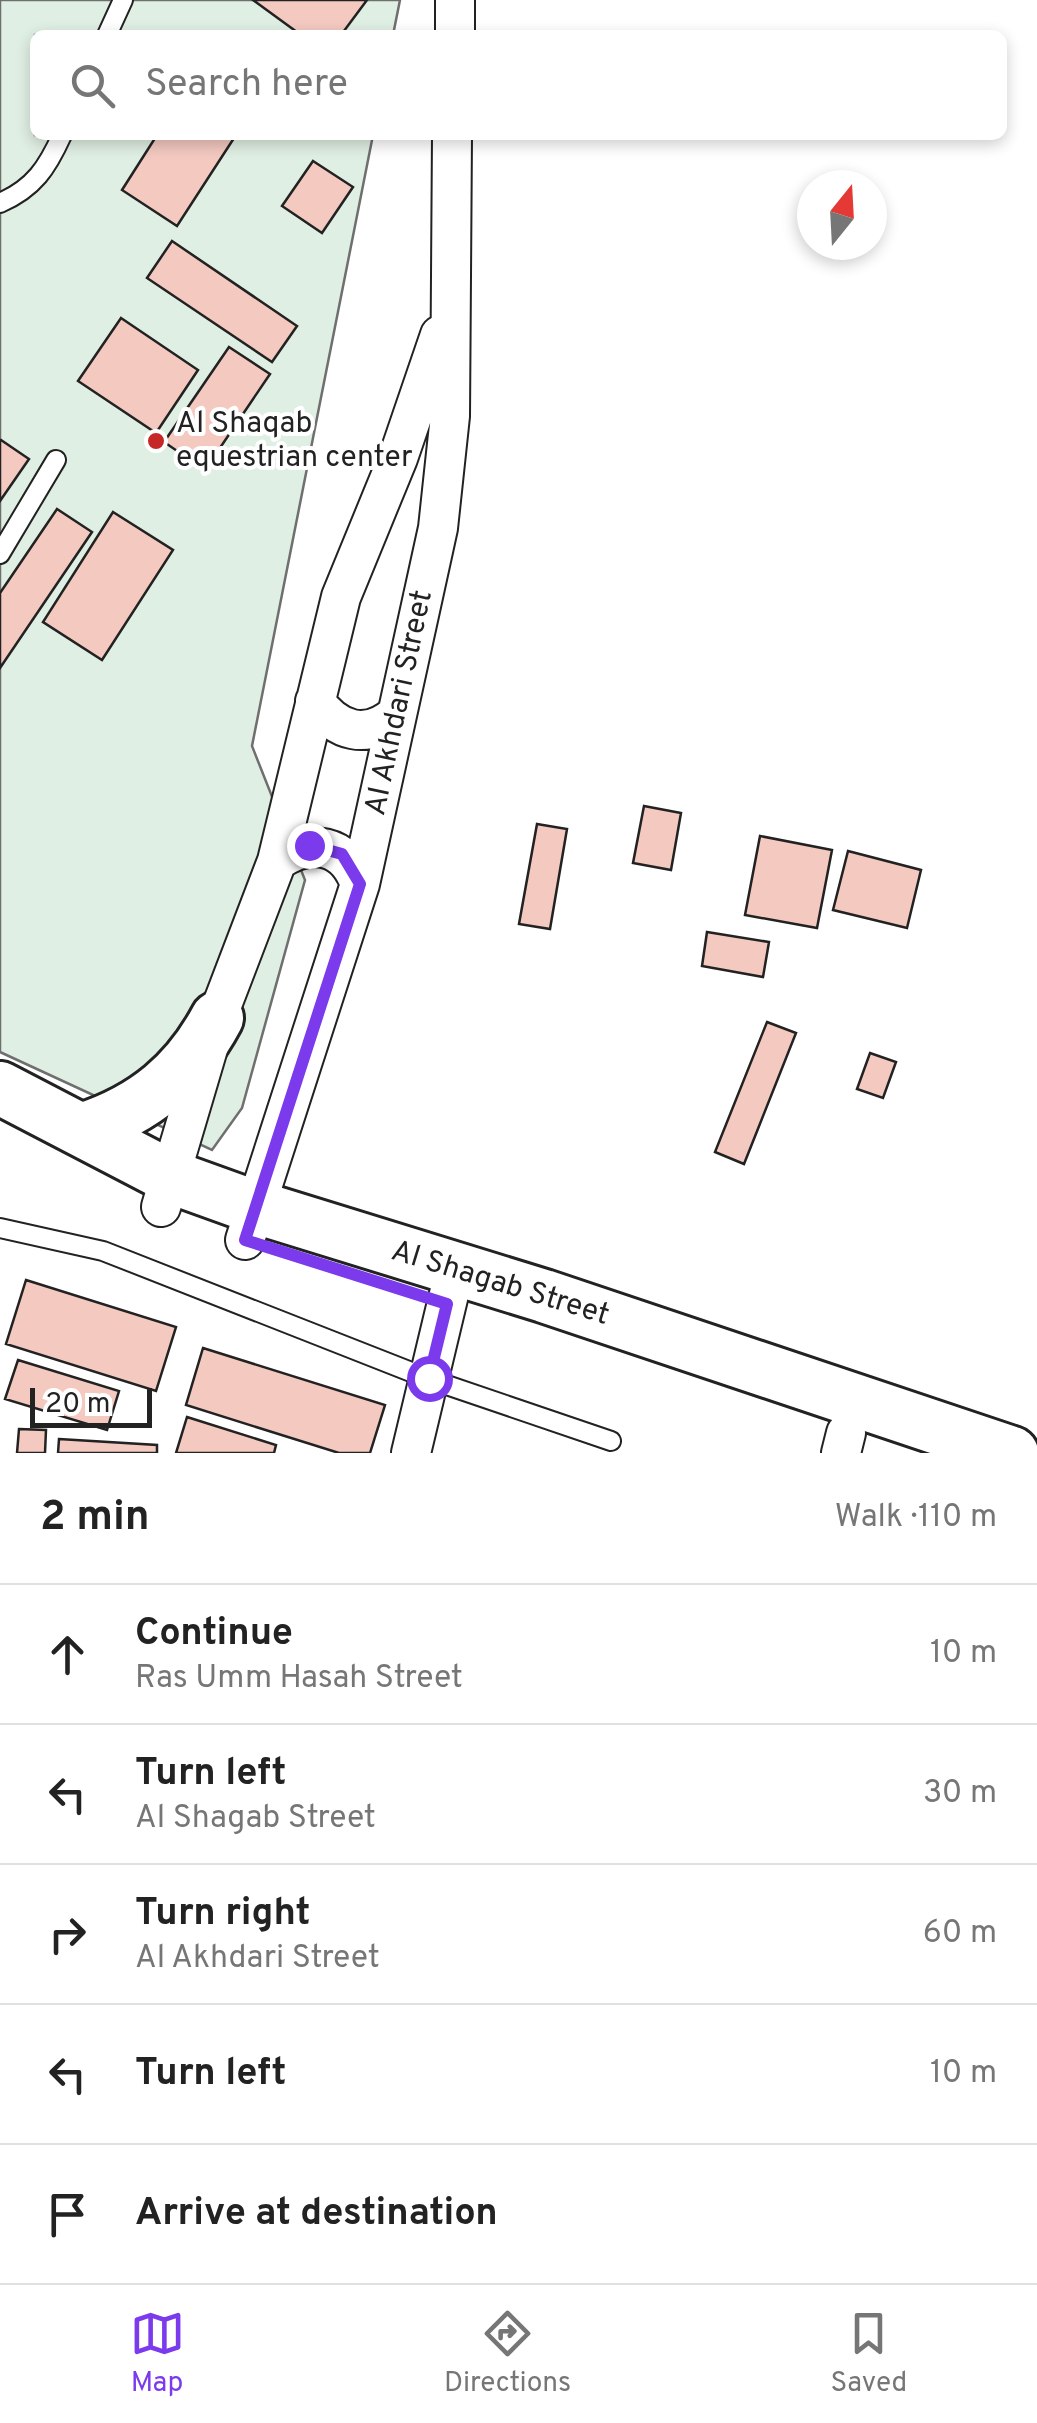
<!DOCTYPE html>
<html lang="en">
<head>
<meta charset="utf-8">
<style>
  body { margin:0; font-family:Overpass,sans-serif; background:#f6f6f6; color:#222 }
  .compass { position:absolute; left:797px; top:170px; width:90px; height:90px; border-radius:50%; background:#fff; box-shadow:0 5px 15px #0003; rotate:18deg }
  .scale { position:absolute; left:30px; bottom:25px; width:122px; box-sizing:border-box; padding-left:10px; border:5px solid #222; border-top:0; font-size:28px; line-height:35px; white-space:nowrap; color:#222; -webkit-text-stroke:8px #fff; paint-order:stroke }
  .stop { position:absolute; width:30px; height:30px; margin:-22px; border:8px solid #7c3aed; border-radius:50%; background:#fff }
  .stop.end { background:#7c3aed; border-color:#fff; box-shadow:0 2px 10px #0008 }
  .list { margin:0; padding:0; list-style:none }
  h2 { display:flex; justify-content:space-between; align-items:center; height:130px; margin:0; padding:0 40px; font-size:42px }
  h2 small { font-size:32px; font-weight:400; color:#767676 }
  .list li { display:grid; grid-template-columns:65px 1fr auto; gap:30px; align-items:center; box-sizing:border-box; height:140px; padding:0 40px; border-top:2px solid #e0e0e0 }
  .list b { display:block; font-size:38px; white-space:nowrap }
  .list p { margin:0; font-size:32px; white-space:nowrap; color:#767676 }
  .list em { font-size:32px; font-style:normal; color:#767676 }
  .icon { flex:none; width:55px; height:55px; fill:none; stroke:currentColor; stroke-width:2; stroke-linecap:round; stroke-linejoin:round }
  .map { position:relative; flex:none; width:1037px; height:1453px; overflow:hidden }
  .search { position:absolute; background:#fff; box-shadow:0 5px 15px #0003; left:30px; right:30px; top:30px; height:110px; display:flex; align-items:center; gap:25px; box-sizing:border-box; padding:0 35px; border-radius:15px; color:#767676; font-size:38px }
  .sheet { height:830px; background:#fff }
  nav { display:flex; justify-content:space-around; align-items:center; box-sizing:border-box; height:140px; border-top:2px solid #e0e0e0; background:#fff; font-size:28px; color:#767676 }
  nav a { display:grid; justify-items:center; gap:5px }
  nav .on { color:#7c3aed }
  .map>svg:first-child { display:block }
  .garden { fill:#e0efe3; stroke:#6f6f6f; stroke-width:2.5 }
  .building { fill:#f3c9c0; stroke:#222; stroke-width:2.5 }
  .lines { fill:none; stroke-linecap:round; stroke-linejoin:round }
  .lane-casing { stroke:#222; stroke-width:22 }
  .street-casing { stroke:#222; stroke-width:42 }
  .secondary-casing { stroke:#222; stroke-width:58 }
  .lane { stroke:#fff; stroke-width:18 }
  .street { stroke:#fff; stroke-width:38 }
  .secondary { stroke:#fff; stroke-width:52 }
  .route { stroke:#7c3aed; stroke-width:12 }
  .poi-dot { fill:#c62828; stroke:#fff; stroke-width:4 }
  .labels { text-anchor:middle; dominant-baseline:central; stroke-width:8; stroke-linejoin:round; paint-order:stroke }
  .poi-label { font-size:30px; fill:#222; stroke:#fff; text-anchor:start }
  .street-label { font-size:30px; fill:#222; stroke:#fff }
</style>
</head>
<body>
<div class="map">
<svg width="1037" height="1453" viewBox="0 0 1037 1453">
  <rect width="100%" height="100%" fill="#fff"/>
  <path class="garden" d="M0,0H400L393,35H35V135H373L252,746L305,880L242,1108L212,1150L0,1052Z"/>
  <path class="building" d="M253,0H367L341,35H301Z
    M157,135H236L177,226L122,190Z
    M313,161L353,187L322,233L282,206Z
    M172,241L297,326L272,362L147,278Z
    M121,318L198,370L156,433L78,381Z
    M229,347L270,374L205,470L164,442Z
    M1,440L29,459L0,501V441Z
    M57,509L92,532L0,668V593Z
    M113,512L173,550L102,660L43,622Z
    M644,806L681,813L671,870L633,863Z
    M537,824L567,829L550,929L519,924Z
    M760,836L832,850L817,928L745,915Z
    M848,851L921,870L907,928L833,910Z
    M707,932L769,942L763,977L702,966Z
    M767,1022L796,1033L744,1164L715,1152Z
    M870,1053L896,1062L883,1098L857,1089Z
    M26,1280L176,1327L156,1391L6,1344Z
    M203,1348L385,1405L370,1453H339L186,1405Z
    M18,1360L119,1391L107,1430L5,1399Z
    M187,1417L276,1445L274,1453H176Z
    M19,1429L46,1430L45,1453H17Z
    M59,1439L157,1445V1453H58Z"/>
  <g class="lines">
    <g class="lane-casing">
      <path id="lane" d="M107,35L123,0
        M0,203C34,188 47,168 62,135
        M0,554L56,460
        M0,1228L103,1251L429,1379L611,1441"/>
    </g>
    <g class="street-casing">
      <path id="street" d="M455,35V0
        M315,701C337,732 367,741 397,714
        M277,861C311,838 345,843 360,884
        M161,1207L217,1018L277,861L341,597L398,458L440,335
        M245,1240L360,884L438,528L450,416L452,135
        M411,1453L455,1269
        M841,1453L846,1433"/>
    </g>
    <g class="secondary-casing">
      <path id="secondary" d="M0,1088L171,1177L246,1204L544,1296L1012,1453
        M84,1129C145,1109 187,1074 217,1018"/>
    </g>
    <use href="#lane" class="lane"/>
    <use href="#street" class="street"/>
    <use href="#secondary" class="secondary"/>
  </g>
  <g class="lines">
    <path class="route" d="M309,845L342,854L360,884L245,1240L447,1304L429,1378"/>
  </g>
  <circle class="poi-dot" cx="156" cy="441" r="10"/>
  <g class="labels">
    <g class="poi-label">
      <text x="176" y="424">Al Shaqab<tspan x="176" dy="34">equestrian center</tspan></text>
    </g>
    <g class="street-label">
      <text transform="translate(400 703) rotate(-78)">Al Akhdari Street</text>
      <text transform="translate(500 1284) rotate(17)">Al Shagab Street</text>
    </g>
  </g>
</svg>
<svg class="compass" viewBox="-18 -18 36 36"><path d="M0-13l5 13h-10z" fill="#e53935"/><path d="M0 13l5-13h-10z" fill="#767676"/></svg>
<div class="scale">20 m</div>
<div class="stop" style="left:429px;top:1378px"></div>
<div class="stop end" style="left:309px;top:845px"></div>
<div class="search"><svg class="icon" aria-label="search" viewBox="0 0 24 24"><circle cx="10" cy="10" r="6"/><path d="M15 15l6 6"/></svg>Search here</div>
</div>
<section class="sheet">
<h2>2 min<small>Walk · 110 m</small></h2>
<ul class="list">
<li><svg class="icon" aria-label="ahead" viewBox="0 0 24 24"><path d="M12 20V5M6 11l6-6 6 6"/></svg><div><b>Continue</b><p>Ras Umm Hasah Street</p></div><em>10 m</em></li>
<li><svg class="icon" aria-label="left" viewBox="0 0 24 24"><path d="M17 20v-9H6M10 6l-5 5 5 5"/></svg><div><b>Turn left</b><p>Al Shagab Street</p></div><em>30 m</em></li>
<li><svg class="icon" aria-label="right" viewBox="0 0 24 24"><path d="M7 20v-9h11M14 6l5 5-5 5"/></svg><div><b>Turn right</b><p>Al Akhdari Street</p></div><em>60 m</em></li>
<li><svg class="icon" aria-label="left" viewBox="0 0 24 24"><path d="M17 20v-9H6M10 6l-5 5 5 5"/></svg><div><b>Turn left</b></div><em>10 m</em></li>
<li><svg class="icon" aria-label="arrive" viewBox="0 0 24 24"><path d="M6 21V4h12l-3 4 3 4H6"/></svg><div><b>Arrive at destination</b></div></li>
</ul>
</section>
<nav>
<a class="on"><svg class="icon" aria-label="map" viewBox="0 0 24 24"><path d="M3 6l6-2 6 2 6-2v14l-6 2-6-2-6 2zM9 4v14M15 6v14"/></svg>Map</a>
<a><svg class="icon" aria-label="directions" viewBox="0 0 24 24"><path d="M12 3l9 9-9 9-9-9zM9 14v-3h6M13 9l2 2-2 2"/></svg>Directions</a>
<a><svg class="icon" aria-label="saved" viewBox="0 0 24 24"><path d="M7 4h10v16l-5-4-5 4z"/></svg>Saved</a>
</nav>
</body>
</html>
